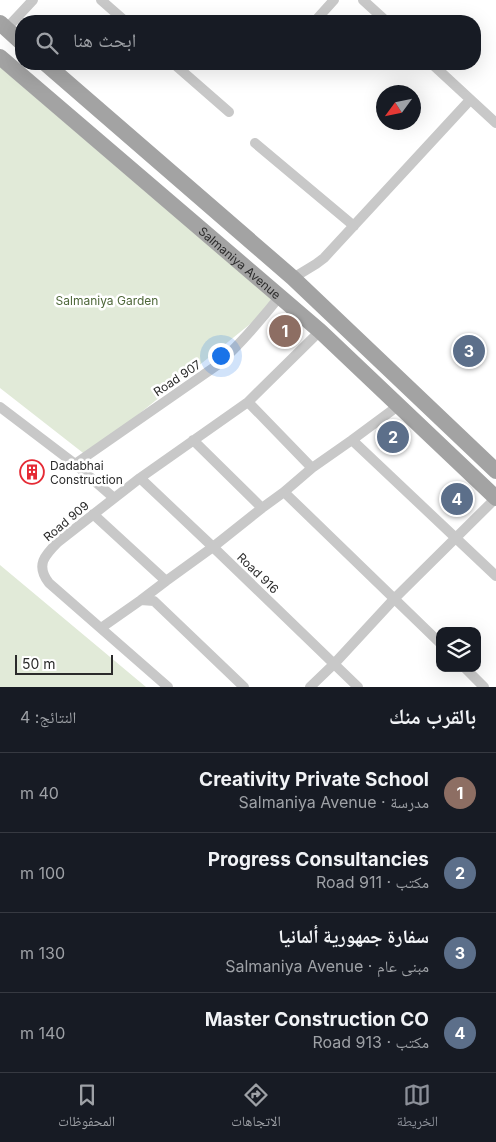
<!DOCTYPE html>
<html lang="ar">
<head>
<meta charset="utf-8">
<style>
  body { margin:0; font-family:Inter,"Noto Naskh Arabic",sans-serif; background:#20242c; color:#f1f3f6; direction:rtl }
  .controls { position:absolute; right:15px; bottom:15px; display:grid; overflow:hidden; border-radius:10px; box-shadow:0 5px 20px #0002 }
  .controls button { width:45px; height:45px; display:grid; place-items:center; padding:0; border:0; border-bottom:1px solid #363941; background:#171b24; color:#f1f3f6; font:25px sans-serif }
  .compass { position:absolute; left:376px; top:85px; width:45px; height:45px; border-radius:50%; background:#171b24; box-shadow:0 5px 20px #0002; rotate:237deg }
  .scale { position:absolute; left:15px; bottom:12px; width:98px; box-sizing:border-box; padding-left:5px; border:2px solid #2b2b2b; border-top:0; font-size:14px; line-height:18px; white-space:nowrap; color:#2b2b2b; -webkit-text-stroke:4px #fff; paint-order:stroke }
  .you { position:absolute; left:220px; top:355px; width:18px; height:18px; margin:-12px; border:4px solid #fff; border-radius:50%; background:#1a73e8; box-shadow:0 0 0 8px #1a73e833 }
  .badge { display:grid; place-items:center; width:32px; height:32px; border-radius:50%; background:#8c9099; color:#fff; font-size:16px; font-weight:700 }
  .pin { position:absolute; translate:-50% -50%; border:2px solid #fff; box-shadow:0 1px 5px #0006 }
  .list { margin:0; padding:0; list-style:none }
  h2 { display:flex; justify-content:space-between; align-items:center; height:65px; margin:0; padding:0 20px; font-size:21px }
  h2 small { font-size:16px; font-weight:400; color:#9ea1a6 }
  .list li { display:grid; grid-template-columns:32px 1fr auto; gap:15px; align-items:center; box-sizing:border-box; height:80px; padding:0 20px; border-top:1px solid #363941 }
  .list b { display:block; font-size:19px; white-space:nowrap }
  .list p { margin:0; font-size:16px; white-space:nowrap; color:#9ea1a6 }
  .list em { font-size:16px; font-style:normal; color:#9ea1a6 }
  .icon { flex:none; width:28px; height:28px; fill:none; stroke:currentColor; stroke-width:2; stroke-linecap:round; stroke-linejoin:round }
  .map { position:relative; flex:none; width:496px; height:687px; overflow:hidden; direction:ltr }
  .search { position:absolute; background:#171b24; box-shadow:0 5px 20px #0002; left:15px; right:15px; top:15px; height:55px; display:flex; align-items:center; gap:12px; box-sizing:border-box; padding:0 18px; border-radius:20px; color:#9ea1a6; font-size:19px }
  .sheet { height:385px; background:#171b24 }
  nav { display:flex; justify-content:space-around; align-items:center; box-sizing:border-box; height:70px; border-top:1px solid #363941; background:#171b24; font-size:14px; color:#9ea1a6 }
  nav a { display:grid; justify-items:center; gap:2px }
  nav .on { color:#8c9099 }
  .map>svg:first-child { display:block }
  .green { fill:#e1ead8 }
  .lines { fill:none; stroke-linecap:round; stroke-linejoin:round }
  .street { stroke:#c8c8c8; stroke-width:10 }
  .primary { stroke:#a3a3a3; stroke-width:16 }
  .labels { text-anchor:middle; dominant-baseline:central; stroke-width:5; stroke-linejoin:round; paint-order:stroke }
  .street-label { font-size:12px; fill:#2b2b2b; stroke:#fff }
  .park-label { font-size:12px; fill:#4e6739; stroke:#fff }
  .poi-label { font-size:12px; fill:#2b2b2b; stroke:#fff; text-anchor:start }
</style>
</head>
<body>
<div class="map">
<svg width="496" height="687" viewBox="0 0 496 687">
  <rect width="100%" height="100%" fill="#fff"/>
  <path class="green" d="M0,67L276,303L87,456L0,388Z
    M0,565L146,687H0Z"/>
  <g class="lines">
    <path class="street" d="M101,0L125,21
      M363,0L386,21
      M315,21L334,0
      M6,29L33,0
      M174,64L229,112
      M432,64L496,123
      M255,143L354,226
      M293,278L316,264L324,258L470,100
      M248,402L312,468
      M0,407L75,464L114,498
      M193,440L262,508
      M352,440L496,576
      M75,464L216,366C240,345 260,321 280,296
      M140,478L213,547L358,687
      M284,492L440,643
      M93,514L166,581L213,547L262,508L284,492L312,468L352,440L398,406
      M141,600L166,581
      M101,628L141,600L154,601L244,687
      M465,668L484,687
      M168,687L49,583C35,565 45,555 58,542L140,478L248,402L320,331
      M310,687L334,664L395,598L496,498"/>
    <g class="primary">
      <path d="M0,23L21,42"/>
      <path id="s1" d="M0,57L320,331L496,498"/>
      <path d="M46,64L293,278L496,471"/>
    </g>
  </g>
  <defs>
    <g id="building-ring" transform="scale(1.25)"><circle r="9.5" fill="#fff" stroke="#e52a34" stroke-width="1.5"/><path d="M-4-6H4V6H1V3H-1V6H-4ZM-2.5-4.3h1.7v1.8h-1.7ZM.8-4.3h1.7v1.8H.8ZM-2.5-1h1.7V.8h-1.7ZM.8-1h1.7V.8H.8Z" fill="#e52a34"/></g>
  </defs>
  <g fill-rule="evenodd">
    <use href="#building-ring" x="32" y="472"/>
  </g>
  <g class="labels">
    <g class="street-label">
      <text stroke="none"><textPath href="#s1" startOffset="316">Salmaniya Avenue</textPath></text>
      <text transform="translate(177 378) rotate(-34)">Road 907</text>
      <text transform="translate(66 521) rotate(-40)">Road 909</text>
      <text transform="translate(258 573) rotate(44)">Road 916</text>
    </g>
    <g class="park-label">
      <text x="107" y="300">Salmaniya Garden</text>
    </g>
    <g class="poi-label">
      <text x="50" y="465">Dadabhai<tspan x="50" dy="14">Construction</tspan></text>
    </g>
  </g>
</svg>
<div class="controls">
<button><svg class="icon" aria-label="layers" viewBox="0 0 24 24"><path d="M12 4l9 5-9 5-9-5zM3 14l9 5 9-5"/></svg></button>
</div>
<svg class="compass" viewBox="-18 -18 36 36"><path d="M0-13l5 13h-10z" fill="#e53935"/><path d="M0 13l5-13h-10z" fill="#9ea1a6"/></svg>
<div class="scale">50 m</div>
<div class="you"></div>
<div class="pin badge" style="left:285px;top:331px;background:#8d6e63">1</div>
<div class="pin badge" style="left:393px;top:437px;background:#5c6f8a">2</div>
<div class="pin badge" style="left:469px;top:351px;background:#5c6f8a">3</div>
<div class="pin badge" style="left:457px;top:499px;background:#5c6f8a">4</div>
<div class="search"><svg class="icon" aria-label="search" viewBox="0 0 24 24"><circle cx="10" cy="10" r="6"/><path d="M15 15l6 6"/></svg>ابحث هنا</div>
</div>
<section class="sheet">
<h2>بالقرب منك<small>النتائج: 4</small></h2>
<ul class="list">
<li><span class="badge" style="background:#8d6e63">1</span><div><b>Creativity Private School</b><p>مدرسة · Salmaniya Avenue</p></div><em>40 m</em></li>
<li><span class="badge" style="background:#5c6f8a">2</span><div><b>Progress Consultancies</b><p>مكتب · Road 911</p></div><em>100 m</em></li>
<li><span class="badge" style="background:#5c6f8a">3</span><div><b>سفارة جمهورية ألمانيا</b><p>مبنى عام · Salmaniya Avenue</p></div><em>130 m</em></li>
<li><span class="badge" style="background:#5c6f8a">4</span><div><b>Master Construction CO</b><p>مكتب · Road 913</p></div><em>140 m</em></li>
</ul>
</section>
<nav>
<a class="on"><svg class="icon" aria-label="map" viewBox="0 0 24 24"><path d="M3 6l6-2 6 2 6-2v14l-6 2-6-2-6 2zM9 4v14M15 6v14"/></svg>الخريطة</a>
<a><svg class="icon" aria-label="directions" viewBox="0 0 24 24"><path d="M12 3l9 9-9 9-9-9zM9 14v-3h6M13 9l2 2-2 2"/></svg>الاتجاهات</a>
<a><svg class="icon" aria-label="saved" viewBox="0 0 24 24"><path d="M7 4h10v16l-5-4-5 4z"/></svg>المحفوظات</a>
</nav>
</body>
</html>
